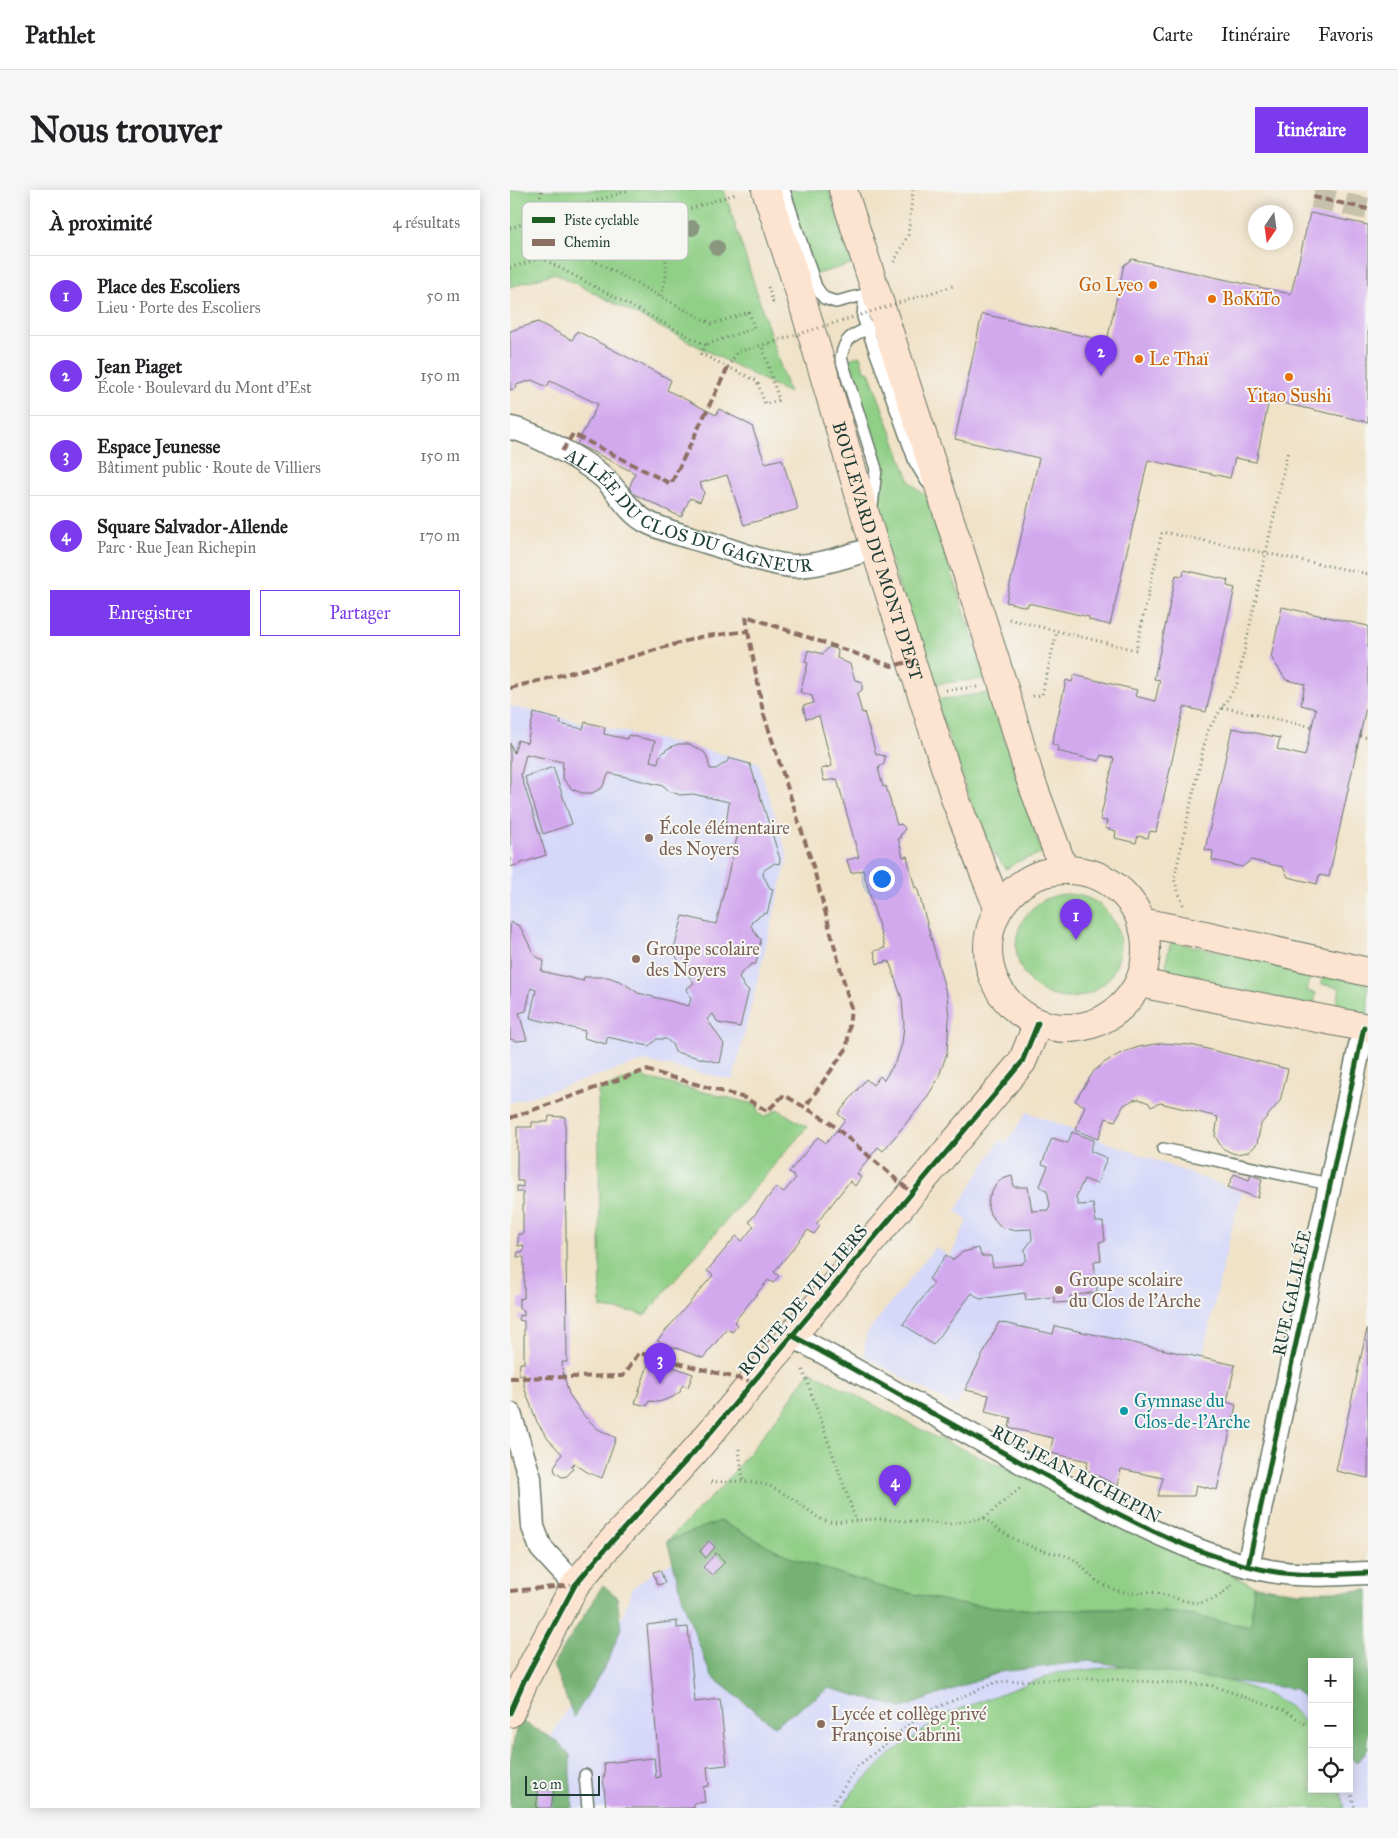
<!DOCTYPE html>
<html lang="fr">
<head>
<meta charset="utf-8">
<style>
  body { margin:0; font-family:"IM FELL Great Primer",serif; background:#f6f6f6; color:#202124 }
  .controls { position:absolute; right:15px; bottom:15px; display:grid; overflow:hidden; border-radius:0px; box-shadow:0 2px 12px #0003 }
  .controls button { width:45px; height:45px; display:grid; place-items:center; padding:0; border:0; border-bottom:1px solid #e0e0e0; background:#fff; color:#202124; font:25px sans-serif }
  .compass { position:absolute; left:738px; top:15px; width:45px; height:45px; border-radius:50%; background:#fff; box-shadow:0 2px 12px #0003; rotate:193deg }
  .scale { position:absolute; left:15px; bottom:12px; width:75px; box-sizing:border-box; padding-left:5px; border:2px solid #1f3d34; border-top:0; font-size:14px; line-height:18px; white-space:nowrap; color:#1f3d34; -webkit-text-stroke:4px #f6f6f2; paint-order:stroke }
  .you { position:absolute; left:371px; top:688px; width:18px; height:18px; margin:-12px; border:4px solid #fff; border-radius:50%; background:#1a73e8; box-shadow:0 0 0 8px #1a73e833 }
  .badge { display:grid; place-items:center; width:32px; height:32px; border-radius:50%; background:#7c3aed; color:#fff; font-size:16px; font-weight:700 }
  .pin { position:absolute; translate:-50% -41px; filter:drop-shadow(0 1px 2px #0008) }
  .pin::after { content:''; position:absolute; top:26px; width:18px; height:15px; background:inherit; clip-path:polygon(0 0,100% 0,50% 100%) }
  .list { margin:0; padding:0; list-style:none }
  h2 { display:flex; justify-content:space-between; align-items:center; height:65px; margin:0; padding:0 20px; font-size:21px }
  h2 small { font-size:16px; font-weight:400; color:#757577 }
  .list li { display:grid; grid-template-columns:32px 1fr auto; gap:15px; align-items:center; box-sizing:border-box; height:80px; padding:0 20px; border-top:1px solid #e0e0e0 }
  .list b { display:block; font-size:19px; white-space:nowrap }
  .list p { margin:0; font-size:16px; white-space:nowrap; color:#757577 }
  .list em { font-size:16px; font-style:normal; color:#757577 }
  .actions { display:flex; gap:10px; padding:15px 20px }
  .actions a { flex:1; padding:11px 0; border:1px solid #7c3aed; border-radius:0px; text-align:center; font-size:18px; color:#7c3aed }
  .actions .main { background:#7c3aed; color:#fff }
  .icon { flex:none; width:28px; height:28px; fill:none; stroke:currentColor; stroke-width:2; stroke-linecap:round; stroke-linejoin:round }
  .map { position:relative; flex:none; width:858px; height:1618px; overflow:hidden; border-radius:0px }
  header { display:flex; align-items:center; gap:30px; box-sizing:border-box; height:70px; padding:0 25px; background:#fff; border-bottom:1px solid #e0e0e0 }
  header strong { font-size:24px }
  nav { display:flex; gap:28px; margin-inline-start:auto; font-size:18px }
  .intro { display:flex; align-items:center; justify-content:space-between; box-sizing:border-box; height:120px; padding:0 30px }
  h1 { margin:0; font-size:35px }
  .button { padding:12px 22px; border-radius:0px; background:#7c3aed; color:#fff; font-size:18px; font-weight:700 }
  main { display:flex; gap:30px; padding:0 30px }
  aside { flex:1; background:#fff; border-radius:0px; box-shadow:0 2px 12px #0003 }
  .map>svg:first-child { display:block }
  .built { fill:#d5d8f9; fill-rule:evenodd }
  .green { fill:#90cf86; stroke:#58865d }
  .forest { fill:#74b273; stroke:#4a7854 }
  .building { fill:#d3a9ee }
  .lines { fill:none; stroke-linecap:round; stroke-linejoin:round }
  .street-tunnel { stroke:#c6c1aa; stroke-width:22; stroke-dasharray:22 11; stroke-linecap:butt }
  .lane-casing { stroke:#687767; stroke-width:14 }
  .street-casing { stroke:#687767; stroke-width:25 }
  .secondary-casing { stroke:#687767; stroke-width:30 }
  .path { stroke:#687767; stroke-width:3; stroke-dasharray:1 4; stroke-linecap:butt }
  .lane { stroke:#fff; stroke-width:11 }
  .street { stroke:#fff; stroke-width:22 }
  .secondary { stroke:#fde4d1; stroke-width:28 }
  .path-bridge { stroke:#687767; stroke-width:3; stroke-dasharray:1 4; stroke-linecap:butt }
  .quiet { stroke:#8d6e63; stroke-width:4; stroke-dasharray:8 4; stroke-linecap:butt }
  .cycleway-casing { stroke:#f6f6f2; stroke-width:8 }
  .cycleway { stroke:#1b5e20; stroke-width:5 }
  .tree { fill:#8a977f }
  .food-dot { fill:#e8710a; stroke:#f6f6f2; stroke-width:2 }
  .education-dot { fill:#8d6e63; stroke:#f6f6f2; stroke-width:2 }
  .culture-dot { fill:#0f9aa8; stroke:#f6f6f2; stroke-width:2 }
  .labels { text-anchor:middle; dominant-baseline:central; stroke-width:4; stroke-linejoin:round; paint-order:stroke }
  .food-label { font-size:18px; fill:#c56008; stroke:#f6f6f2; text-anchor:start }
  .street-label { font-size:18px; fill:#1f3d34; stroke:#f6f6f2 }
  .education-label { font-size:18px; fill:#785e54; stroke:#f6f6f2; text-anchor:start }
  .culture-label { font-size:18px; fill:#0d838f; stroke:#f6f6f2; text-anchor:start }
  .key { fill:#f6f6f2; stroke:#b6beb9; stroke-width:1 }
  .key-label { font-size:14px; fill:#1f3d34 }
</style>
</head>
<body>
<header>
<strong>Pathlet</strong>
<nav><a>Carte</a><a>Itinéraire</a><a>Favoris</a></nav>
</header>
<div class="intro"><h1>Nous trouver</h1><a class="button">Itinéraire</a></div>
<main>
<aside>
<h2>À proximité<small>4 résultats</small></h2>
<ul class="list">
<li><span class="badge">1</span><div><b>Place des Escoliers</b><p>Lieu · Porte des Escoliers</p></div><em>50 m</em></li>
<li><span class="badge">2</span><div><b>Jean Piaget</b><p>École · Boulevard du Mont d'Est</p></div><em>150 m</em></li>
<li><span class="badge">3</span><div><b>Espace Jeunesse</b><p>Bâtiment public · Route de Villiers</p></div><em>150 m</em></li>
<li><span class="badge">4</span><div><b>Square Salvador-Allende</b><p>Parc · Rue Jean Richepin</p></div><em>170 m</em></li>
</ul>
<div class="actions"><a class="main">Enregistrer</a><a>Partager</a></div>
</aside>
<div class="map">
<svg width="858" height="1618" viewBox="0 0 858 1618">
  <rect width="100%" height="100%" fill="#f6f6f2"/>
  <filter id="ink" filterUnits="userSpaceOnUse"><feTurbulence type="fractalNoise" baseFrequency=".02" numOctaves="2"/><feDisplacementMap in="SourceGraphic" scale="10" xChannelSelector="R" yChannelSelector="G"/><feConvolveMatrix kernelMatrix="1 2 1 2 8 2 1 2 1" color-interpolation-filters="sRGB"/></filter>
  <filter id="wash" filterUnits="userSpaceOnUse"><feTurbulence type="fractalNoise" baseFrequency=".0096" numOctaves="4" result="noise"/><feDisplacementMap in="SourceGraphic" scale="20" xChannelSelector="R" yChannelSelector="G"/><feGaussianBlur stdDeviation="1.12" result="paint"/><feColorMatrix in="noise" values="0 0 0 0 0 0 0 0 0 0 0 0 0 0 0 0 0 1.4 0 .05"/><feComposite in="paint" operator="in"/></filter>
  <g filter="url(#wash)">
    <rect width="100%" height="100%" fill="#f0e2c7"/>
    <path class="built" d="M0,516L248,572L278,667L223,890L134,871L0,913Z
      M517,922L732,1003L725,1024L692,1168L545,1136L543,1144L489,1132L446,1217L354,1166L356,1144L425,1057L440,1067L457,1031L446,1020L490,950L496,953Z
      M210,1331L282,1368L368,1396L667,1423L741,1437L744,1396L789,1402L858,1400V1618H26L33,1568L40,1547L105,1443L123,1398L143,1382L163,1372L157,1351ZM802,1472H839V1599H802Z"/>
    <path class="green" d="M0,0H214L279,203L45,83L0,97Z
      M277,0H319L342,74L296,87Z
      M350,166L354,180L359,182L400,292L418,308L476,489L421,494L376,357L360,266L333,170Z
      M479,503L532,663L507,672L496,679L478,655L459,607L426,510Z
      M506 756a52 52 0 1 1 104 0a52 52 0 1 1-104 0Z
      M662,752L801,780L797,801L806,803L804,816L675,789L657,782C655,775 658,757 662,752Z
      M813,784L858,794V826L826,819L830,798L811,794Z
      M127,886L248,915V922L255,927L267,919L297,937L134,1126L125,1122L91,1118L88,900Z
      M300,1181L423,1246L548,1301L744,1396L741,1437L667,1423L601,1419L526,1420L449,1414L368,1396L282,1368L210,1331L157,1351L214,1294L269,1225Z
      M612,1476C667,1483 730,1485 778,1516C787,1522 795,1534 802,1541V1599H830L835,1618H332L344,1600L384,1561L437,1524L546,1483Z"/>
    <path class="forest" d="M210,1331L282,1368L368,1396L449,1414L526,1420L601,1419L667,1423L741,1437L744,1396L789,1402L858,1400V1494L856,1501L858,1506V1559L846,1573L839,1565V1472H802V1518L786,1499L703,1489L579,1471L490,1482L392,1518L319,1498L264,1536L201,1486L175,1417L157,1351Z
      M93,1395L107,1407L111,1438L98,1471L64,1527L43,1475Z
      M8,1529L48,1552L60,1565V1586L63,1618H0V1572Z"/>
    <g id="blocks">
      <path class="building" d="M800,23L858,35V232L759,210L746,272L725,268L720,288L638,270L600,435L579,430V427L518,413L517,417L496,412L529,268L445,249L472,124L597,151L614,75L622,69L781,104Z
        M28,132L62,150L67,141L161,190L157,200L206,225L209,219L242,236L255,273L272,269L288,319L234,335L217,285L190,293L194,303L190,312L180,308L171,327L118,301L125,283L67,254L88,214L40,191L37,197L22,190L6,195L7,198L0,200V141Z
        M674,380L718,390L717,396L725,398L696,522L674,517L646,642L640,641L638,648L628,646L626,653L605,648L606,641L595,638L597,631L590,630L604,568L591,565L589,571L547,561L548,556L542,554L556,490L562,492L564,485L627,500L625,506L645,511L650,490L644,489L666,385L673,386Z
        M772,417L858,436V508L819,687L809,685L807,694L778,687L773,677L741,670L732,677L702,670L703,661L695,660L722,538L770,548L767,559L795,566L806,519L791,515L795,494L776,490L761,467Z
        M319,457L327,459L328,462L327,468L340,474L345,490L352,492V500L347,504L352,523L354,522L366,564L375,566L374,574L369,577L370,579L368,578L373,597L376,596L387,635L391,634L395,638L393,643L390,645L391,648H388L393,667L397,666L405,698L407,697L437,806L439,828L437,863L428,889L416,909L373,961L368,957L347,984L351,987L345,996L340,991L306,1034L310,1036L304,1044L298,1040L264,1082L269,1086L263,1093L258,1090L224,1132L228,1135L222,1142L217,1139L193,1168L147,1151L203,1085L197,1081L226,1046L232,1051L244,1036L239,1032L266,997L274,1002L286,988L279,982L308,947L316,953L335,930L328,924L356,889L363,895L370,886L374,890L387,869L392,854L394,835L392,809L379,771L367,774L364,761L375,758L353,680L341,683L337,670L349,667L327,589L314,591L311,579L322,576L309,526L296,529L293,516L304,513L302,506L290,502L298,473L295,472L298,460L313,464Z
        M24,523L51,530L50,534L73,539L75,532L95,537L94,544L117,549L118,545L145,551L140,571L148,573L149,567L157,559L168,554H179L194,562L197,567L200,579H206L218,571V568L240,574L270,669L269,674L265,673L254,680L253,685L260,698L263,699L257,724L254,723L242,731L241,736L248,747L251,749L246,774H242L231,783L229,788L236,799L239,800L230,837L208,833L203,824L197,829L214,854L210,873L165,862L162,854L156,849H147L139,856L97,847L96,854L74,848L75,841L20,828L26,800L21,798L16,821L9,823L17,850L7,851L0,849V732L8,735L12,740L24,765L34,771L31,781L73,791L74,787H98L112,792L128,803L179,816L181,808L176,799L184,793L163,762L173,726L206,734L229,639L216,635L219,612L183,604L170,605L159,601L154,596L99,583L92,598L82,603H72L62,599L54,590L52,585L53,572L16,564L11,585L36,665L0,677V553L4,563L8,550L17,553Z
        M43,577L62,634L33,644L15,587Z
        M651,853L681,855L778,879L770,911L751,934L747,954L743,958L738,962L727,964L722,963L712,958L705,946L708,927L650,913L641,917L639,913L629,909L623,910L614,915L605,931L596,928L588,949L565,940L575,916L565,911L584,881L595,872L611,863L629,857Z
        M39,926L55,927L57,1172H52L53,1182L59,1204L74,1226L88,1239L106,1248L92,1288L77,1282L64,1273L61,1277L63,1279L57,1286L52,1287L45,1282L44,1277L52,1264L38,1249L27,1232L15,1200L13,1189H14V1184L9,1185L10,1173H14V1131L9,1130V1125L14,1126V1120L9,1119V1109L14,1108V1067H7L8,1062H13L14,1055L8,1056V1044H13V1002H7V996L13,997V991H7V937H22V932H38Z
        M562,942L584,950L580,961L597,968L587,994L574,989L566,1007L568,1015L583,1014L586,1032H593L595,1051L589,1052L591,1071L584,1072L587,1102L560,1106V1112L545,1113L544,1107L516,1110L515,1103L470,1109L462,1103L423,1155L393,1134L424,1093L419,1089L436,1065L442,1070L453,1062L469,1058L471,1066H481L483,1077L512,1074L516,1069L515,1059L522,1050L521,1039L502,1040L491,1037L480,1024L478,1018L479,1007L487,993L492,989L502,986L504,997H518L522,1021L538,1020L540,1015L538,1005L537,1001L530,996L538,976L532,974L542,948L558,953Z
        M724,984L739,990L741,985L752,989L748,1008L718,997Z
        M489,1132L543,1144L545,1136L725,1175L717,1212L726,1215L707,1300L686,1295L684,1306H648L653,1288L611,1279L608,1296L576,1280L578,1271L540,1263L543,1248L499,1238L501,1228L475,1222L479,1205L455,1200Z
        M857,1139H858V1288L826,1281Z
        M140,1169L183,1184L178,1197L173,1195L170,1199L171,1201L163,1207L149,1212L139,1211L137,1216L125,1213Z
        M199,1351L205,1357L196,1368L190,1361Z
        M206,1363L215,1372L202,1385L193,1377Z
        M150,1380L155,1393L147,1395L143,1382Z
        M167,1431V1438L178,1437L185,1512L210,1509L217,1575L197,1577L199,1596L193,1597L195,1612L184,1613V1618H96L93,1586H95L94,1573L144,1568L146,1588L150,1587L137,1435Z
        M29,1597L44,1599L41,1618H26Z"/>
    </g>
  </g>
  <g filter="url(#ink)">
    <use href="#blocks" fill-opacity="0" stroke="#687767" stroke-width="1"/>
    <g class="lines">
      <path class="street-tunnel" d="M803,7L858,19"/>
      <g class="lane-casing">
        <path id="lane" d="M274,0L306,97L314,108L326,112L365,102
          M365,102L354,114L353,127L405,272L417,292
          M362,317L366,279L331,168C335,146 343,145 363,136
          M653,959L819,994
          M75,1585L78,1618"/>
      </g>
      <g class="street-casing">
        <g id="street">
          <path id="s1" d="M0,238C22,241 76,272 93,287C108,300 117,321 135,331C153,341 176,346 196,352C219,359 264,377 287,376C313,375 340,365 365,358"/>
          <path d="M281,1145C368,1192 454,1242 542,1289C612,1326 682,1366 760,1381C793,1387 825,1384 858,1383"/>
          <path d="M0,1224L20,1288L23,1337L31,1358L65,1395"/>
          <path d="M738,1376L854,837"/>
        </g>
      </g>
      <g class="secondary-casing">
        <g id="secondary">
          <path id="s2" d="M256,0L290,103L365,358L446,611L488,718"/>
          <path d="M333,0L439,327L493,495L519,585L554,680"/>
          <circle cx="557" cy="759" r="79"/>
          <path d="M631,732L681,742L858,782"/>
          <path d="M629,793L858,838"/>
          <path d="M0,1523L14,1491L65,1395L96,1358L185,1261L512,872L528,833"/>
        </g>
      </g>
      <path class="path" d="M25,30L120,0
        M0,38L25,30L32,0
        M60,58L202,134L239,122L244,138L195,155
        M31,68L195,155L191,164L247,191L255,214L269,210L252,156
        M384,72L398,45L403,0
        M0,78L225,4
        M258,97L263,112L266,111
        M151,106L156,86V64L168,43L169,36L164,24
        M218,177L227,162L260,153
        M499,429L547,441
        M436,500L467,497
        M523,506L532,505L547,441L626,460L652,342L858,384
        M712,517L802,537
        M850,546L858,548
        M673,715L664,689L697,542L727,494L778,261
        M293,1180L346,1330
        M229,1259L233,1291
        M201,1292L233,1291L258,1295L285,1310L310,1329L321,1332L367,1329L439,1334L474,1328L510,1298
        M474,1328C491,1343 509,1353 531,1360C539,1363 549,1363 557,1366C572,1372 578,1387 592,1394C603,1400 613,1403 625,1403C631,1403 636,1402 641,1402C676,1408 691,1426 722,1395
        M839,1596L845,1618
        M320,1618L348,1576L412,1524L486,1492L576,1488L700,1495L775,1521L802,1538"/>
      <use href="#lane" class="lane"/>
      <use href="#street" class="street"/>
      <use href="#secondary" class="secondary"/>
      <path class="path-bridge" d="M260,153L443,96"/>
      <path class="quiet" d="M803,7L858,19
        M52,261L63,244L161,294L218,177
        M238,441L253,522L303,676L341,818L337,858L295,917
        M0,498L114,469L190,447L238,441L236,426L382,476L402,471
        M0,928L136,880L235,908L257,921L274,905L318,931L401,1002
        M0,1188L113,1186L129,1163L242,1192
        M0,1401L65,1395"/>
      <g class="cycleway-casing">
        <path id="cycleway" d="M281,1145C368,1192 454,1242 542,1289C612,1326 682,1366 760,1381C793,1387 825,1384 858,1383
          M738,1376L854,837
          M0,1523L14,1491L65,1395L96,1358L185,1261L512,872L528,833"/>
      </g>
      <use href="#cycleway" class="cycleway"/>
    </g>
    <g class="tree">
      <circle cx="182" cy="38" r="8"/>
      <circle cx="207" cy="58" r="8"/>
    </g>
  </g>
  <g class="food-dot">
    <circle cx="643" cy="95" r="5"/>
    <circle cx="702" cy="109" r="5"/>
    <circle cx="629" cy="169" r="5"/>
    <circle cx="779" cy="187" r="5"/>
  </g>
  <g class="education-dot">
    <circle cx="139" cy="648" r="5"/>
    <circle cx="126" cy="769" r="5"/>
    <circle cx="549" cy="1100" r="5"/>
    <circle cx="311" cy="1534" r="5"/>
  </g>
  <circle class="culture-dot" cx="614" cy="1221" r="5"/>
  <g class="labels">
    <g class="food-label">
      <text x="633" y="95" text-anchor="end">Go Lyeo</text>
      <text x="712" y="109">BoKiTo</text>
      <text x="639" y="169">Le Thaï</text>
      <text x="779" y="206" text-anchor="middle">Yitao Sushi</text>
    </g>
    <g class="street-label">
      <text stroke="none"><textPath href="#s1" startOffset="202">ALLÉE DU CLOS DU GAGNEUR</textPath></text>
      <text stroke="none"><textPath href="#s2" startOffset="378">BOULEVARD DU MONT D'EST</textPath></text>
      <text transform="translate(782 1103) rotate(-78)">RUE GALILÉE</text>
      <text transform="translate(293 1110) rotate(-50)">ROUTE DE VILLIERS</text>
      <text transform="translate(566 1284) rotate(28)">RUE JEAN RICHEPIN</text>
    </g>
    <g class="education-label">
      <text x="149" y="638">École élémentaire<tspan x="149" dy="21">des Noyers</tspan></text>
      <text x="136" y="759">Groupe scolaire<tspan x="136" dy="21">des Noyers</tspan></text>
      <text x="559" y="1090">Groupe scolaire<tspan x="559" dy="21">du Clos de l'Arche</tspan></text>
      <text x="321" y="1524">Lycée et collège privé<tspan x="321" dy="21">Françoise Cabrini</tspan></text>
    </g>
    <g class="culture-label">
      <text x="624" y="1211">Gymnase du<tspan x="624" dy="21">Clos-de-l'Arche</tspan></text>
    </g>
  </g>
  <rect x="12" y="12" width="166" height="58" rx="8" class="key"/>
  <rect x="22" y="27" width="23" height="6" fill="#1b5e20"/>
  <rect x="22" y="49" width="23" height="7" fill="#8d6e63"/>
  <g class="key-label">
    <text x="54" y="35">Piste cyclable</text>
    <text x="54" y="57">Chemin</text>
  </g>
</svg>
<div class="controls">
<button>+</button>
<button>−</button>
<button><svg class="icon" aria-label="locate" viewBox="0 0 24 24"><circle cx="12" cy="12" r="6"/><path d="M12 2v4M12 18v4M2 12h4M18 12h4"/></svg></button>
</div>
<svg class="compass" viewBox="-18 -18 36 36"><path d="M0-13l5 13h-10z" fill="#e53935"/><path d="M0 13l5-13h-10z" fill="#757577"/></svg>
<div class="scale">20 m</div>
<div class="you"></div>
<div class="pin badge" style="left:566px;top:750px">1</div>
<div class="pin badge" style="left:591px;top:186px">2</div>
<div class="pin badge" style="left:150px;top:1194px">3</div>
<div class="pin badge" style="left:385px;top:1316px">4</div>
</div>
</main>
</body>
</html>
